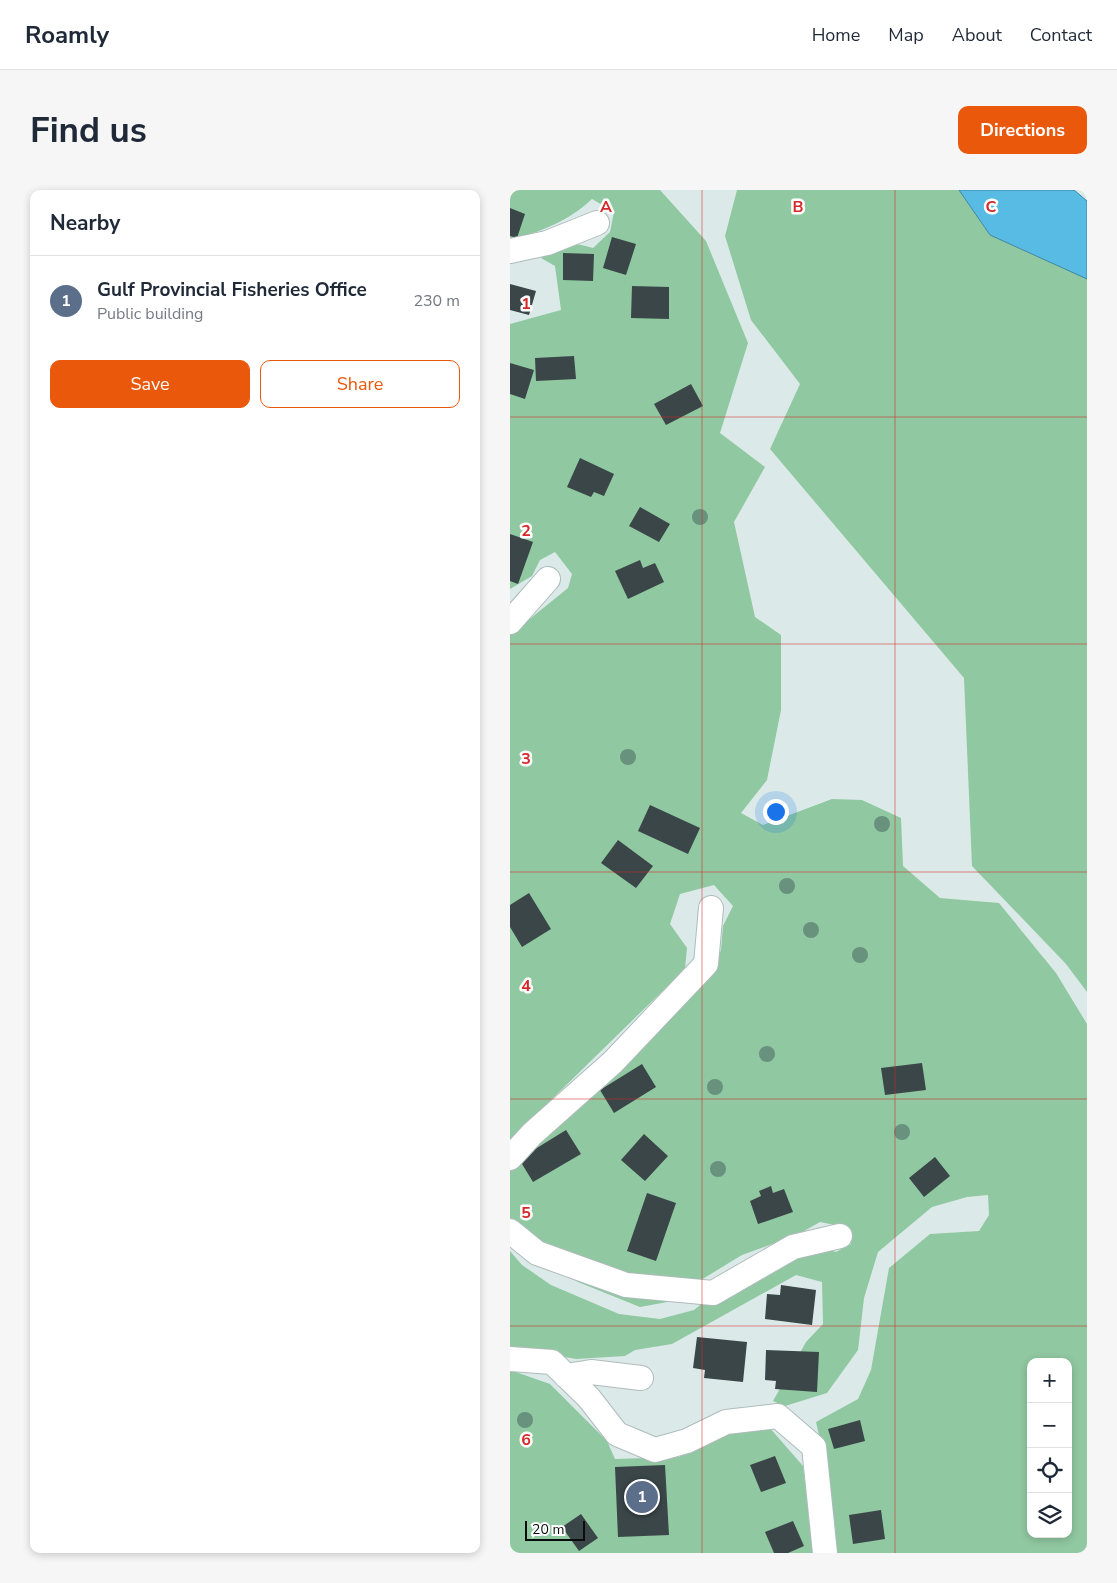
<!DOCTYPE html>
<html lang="en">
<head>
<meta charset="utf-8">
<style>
  body { margin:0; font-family:"Nunito Sans",sans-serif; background:#f6f6f7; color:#1f2937 }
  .controls { position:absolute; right:15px; bottom:15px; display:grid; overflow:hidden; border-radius:10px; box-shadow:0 2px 8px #0003 }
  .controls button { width:45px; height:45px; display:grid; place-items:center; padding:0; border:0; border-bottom:1px solid #e0e1e3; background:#fff; color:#1f2937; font:25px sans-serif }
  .scale { position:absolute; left:15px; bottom:12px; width:60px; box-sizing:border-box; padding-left:5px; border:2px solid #080c0c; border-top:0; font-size:14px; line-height:18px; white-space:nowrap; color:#080c0c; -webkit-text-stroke:4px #fff; paint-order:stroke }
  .you { position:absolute; left:265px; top:621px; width:18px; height:18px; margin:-12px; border:4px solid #fff; border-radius:50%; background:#1a73e8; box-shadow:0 0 0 8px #1a73e833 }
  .badge { display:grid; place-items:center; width:32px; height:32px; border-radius:50%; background:#ea580c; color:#fff; font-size:16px; font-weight:700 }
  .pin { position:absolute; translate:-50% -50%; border:2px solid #fff; box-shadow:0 1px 5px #0006 }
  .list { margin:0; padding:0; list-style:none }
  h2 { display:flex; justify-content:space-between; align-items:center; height:65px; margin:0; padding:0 20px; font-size:21px }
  h2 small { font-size:16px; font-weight:400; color:#747a83 }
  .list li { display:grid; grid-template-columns:32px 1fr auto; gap:15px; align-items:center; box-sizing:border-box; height:90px; padding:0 20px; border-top:1px solid #e0e1e3 }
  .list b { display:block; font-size:19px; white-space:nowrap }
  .list p { margin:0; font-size:16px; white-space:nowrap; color:#747a83 }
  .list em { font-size:16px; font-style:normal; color:#747a83 }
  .actions { display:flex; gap:10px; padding:15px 20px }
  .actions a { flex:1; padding:11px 0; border:1px solid #ea580c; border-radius:10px; text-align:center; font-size:18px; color:#ea580c }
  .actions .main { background:#ea580c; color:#fff }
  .icon { flex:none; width:28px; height:28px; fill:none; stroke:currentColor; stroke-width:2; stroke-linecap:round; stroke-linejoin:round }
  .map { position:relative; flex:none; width:577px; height:1363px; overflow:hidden; border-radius:10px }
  header { display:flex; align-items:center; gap:30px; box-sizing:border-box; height:70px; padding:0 25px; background:#fff; border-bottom:1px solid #e0e1e3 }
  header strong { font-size:24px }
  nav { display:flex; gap:28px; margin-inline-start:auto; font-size:18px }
  .intro { display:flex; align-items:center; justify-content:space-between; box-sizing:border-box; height:120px; padding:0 30px }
  h1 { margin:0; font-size:35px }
  .button { padding:12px 22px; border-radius:10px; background:#ea580c; color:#fff; font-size:18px; font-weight:700 }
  main { display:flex; gap:30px; padding:0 30px }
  aside { flex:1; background:#fff; border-radius:10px; box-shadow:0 2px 8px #0003 }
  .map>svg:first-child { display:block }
  .green { fill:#90c8a1; fill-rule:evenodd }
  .water { fill:#57bbe3; stroke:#3f86a2 }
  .building { fill:#3a4648 }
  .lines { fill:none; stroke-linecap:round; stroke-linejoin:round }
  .street-casing { stroke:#aebcbb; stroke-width:26 }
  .street { stroke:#fff; stroke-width:24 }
  .tree { fill:#68917e }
  .grid { fill:none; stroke:#d62828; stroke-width:1; stroke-opacity:0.55 }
  .grid-label { font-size:16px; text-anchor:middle; font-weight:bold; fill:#d62828; stroke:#fff; stroke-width:5; stroke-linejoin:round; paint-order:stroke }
</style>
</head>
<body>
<header>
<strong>Roamly</strong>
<nav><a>Home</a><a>Map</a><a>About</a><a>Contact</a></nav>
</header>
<div class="intro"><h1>Find us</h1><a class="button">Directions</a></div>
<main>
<aside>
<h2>Nearby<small></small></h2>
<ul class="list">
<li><span class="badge" style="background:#5c6f8a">1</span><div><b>Gulf Provincial Fisheries Office</b><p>Public building</p></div><em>230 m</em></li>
</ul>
<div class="actions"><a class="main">Save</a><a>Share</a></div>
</aside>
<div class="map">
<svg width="577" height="1363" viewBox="0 0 577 1363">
  <rect width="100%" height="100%" fill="#dbeae9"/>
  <path class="green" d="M0,0H150L196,51L238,153L210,243L255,277L224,332L245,427L271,445V520L257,590L231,623L253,635L322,609L352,610L391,628L393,676L430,708L489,713L546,783L577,834V1363H326L319,1289L306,1232L348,1209L361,1180L379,1078L420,1044L469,1041L479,1025L478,1005L457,1007L422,1017L368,1062L354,1108L348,1160L317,1203L275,1216L263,1211L296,1152L313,1134L312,1092L286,1085L162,1154L125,1160L115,1166L66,1169L16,1160H0V1061L12,1075L41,1095L109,1124L150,1129L184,1120L229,1083L312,1058L326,1062L341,1054L340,1038L310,1032L287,1045L232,1065L186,1093L163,1111L130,1117L68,1092L33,1073L0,1028V980L23,951L203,781L211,760L213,736L223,716L204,695L170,704L160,734L177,758L175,779L0,950V445L58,398L62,384L45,362L30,370L22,386L0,399V134L51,120L45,76L31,68C52,55 59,50 83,58L100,42L104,22L82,9C59,31 30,42 0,50ZM521,1172H558V1344H521Z
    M227,0H449L480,45L577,89V802L556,774L462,676L454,488L260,259L290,194L241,130L215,46Z
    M0,1180L40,1194L97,1251L105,1269L169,1267L219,1238L259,1237L293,1276L302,1351V1363H0Z"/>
  <path class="water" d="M449,0H564L577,11V89L480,45Z"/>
  <path class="building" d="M0,18L15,24L7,48L0,46Z
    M102,47L126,54L116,85L93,78Z
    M53,63L84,64L83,91L53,90Z
    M0,94L26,101L19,125L0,120Z
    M122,96L159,97V129L121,128Z
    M64,166L66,189L26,191L25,168Z
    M0,173L24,180L15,209L0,204Z
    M181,194L193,216L156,235L144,214Z
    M70,268L104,284L94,306L84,302L81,307L57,297Z
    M130,317L160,334L149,352L119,336Z
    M0,344L23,352L8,394L0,391Z
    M130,370L133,378L145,373L154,392L118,409L105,381Z
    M140,615L190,638L178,664L128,641Z
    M108,650L143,676L126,698L91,673Z
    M19,703L41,739L12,757L0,737V715Z
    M412,873L416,900L375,905L371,878Z
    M132,874L146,897L104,923L90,900Z
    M56,940L71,964L23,992L9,969Z
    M134,944L158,966L135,991L111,970Z
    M425,967L440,986L414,1007L399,988Z
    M261,996L263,1003L274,999L283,1022L248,1034L240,1011L251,1006L249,1001Z
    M137,1003L166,1013L146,1071L117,1061Z
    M271,1095L306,1100L302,1135L255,1129L257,1104L270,1105Z
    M187,1147L237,1152L233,1192L194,1188L195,1180L183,1178Z
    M256,1160L309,1162L307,1202L265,1199L266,1191L255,1190Z
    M350,1230L355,1251L324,1259L318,1239Z
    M265,1266L276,1293L251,1302L240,1275Z
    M155,1275L159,1345L108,1347L105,1277Z
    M371,1320L375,1349L343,1354L339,1325Z
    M71,1324L88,1348L69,1361L52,1337Z
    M283,1331L294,1356L278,1363H264L255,1342Z"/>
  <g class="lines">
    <g class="street-casing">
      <path id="street" d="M0,61L37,53L87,33
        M0,432L38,389
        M0,968L22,944L103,872L196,774L201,718
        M0,1041L27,1063L116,1095L203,1103L283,1057L330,1046
        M0,1169L42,1172L79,1208L107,1244L145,1260L177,1251L216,1232L268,1226L304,1257L315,1363
        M56,1186L81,1182L131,1188"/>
    </g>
    <use href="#street" class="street"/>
  </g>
  <g class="tree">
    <circle cx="190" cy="327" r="8"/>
    <circle cx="118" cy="567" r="8"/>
    <circle cx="372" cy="634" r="8"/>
    <circle cx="277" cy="696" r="8"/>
    <circle cx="301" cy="740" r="8"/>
    <circle cx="350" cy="765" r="8"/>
    <circle cx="257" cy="864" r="8"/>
    <circle cx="205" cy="897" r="8"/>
    <circle cx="392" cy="942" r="8"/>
    <circle cx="208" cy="979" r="8"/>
    <circle cx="15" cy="1230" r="8"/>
  </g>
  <path class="grid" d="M192,0V1363M385,0V1363M0,227H577M0,454H577M0,682H577M0,909H577M0,1136H577"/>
  <g class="grid-label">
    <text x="96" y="22">A</text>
    <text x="288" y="22">B</text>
    <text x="481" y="22">C</text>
    <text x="16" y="119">1</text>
    <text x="16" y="346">2</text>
    <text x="16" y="574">3</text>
    <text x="16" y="801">4</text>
    <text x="16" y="1028">5</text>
    <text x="16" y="1255">6</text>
  </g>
</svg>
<div class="controls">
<button>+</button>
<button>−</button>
<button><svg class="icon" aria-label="locate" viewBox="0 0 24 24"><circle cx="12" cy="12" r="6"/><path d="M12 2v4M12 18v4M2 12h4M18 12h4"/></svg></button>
<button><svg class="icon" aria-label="layers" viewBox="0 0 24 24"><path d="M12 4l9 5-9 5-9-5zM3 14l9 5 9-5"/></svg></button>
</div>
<div class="scale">20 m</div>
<div class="you"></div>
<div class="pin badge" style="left:132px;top:1307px;background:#5c6f8a">1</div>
</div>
</main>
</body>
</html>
